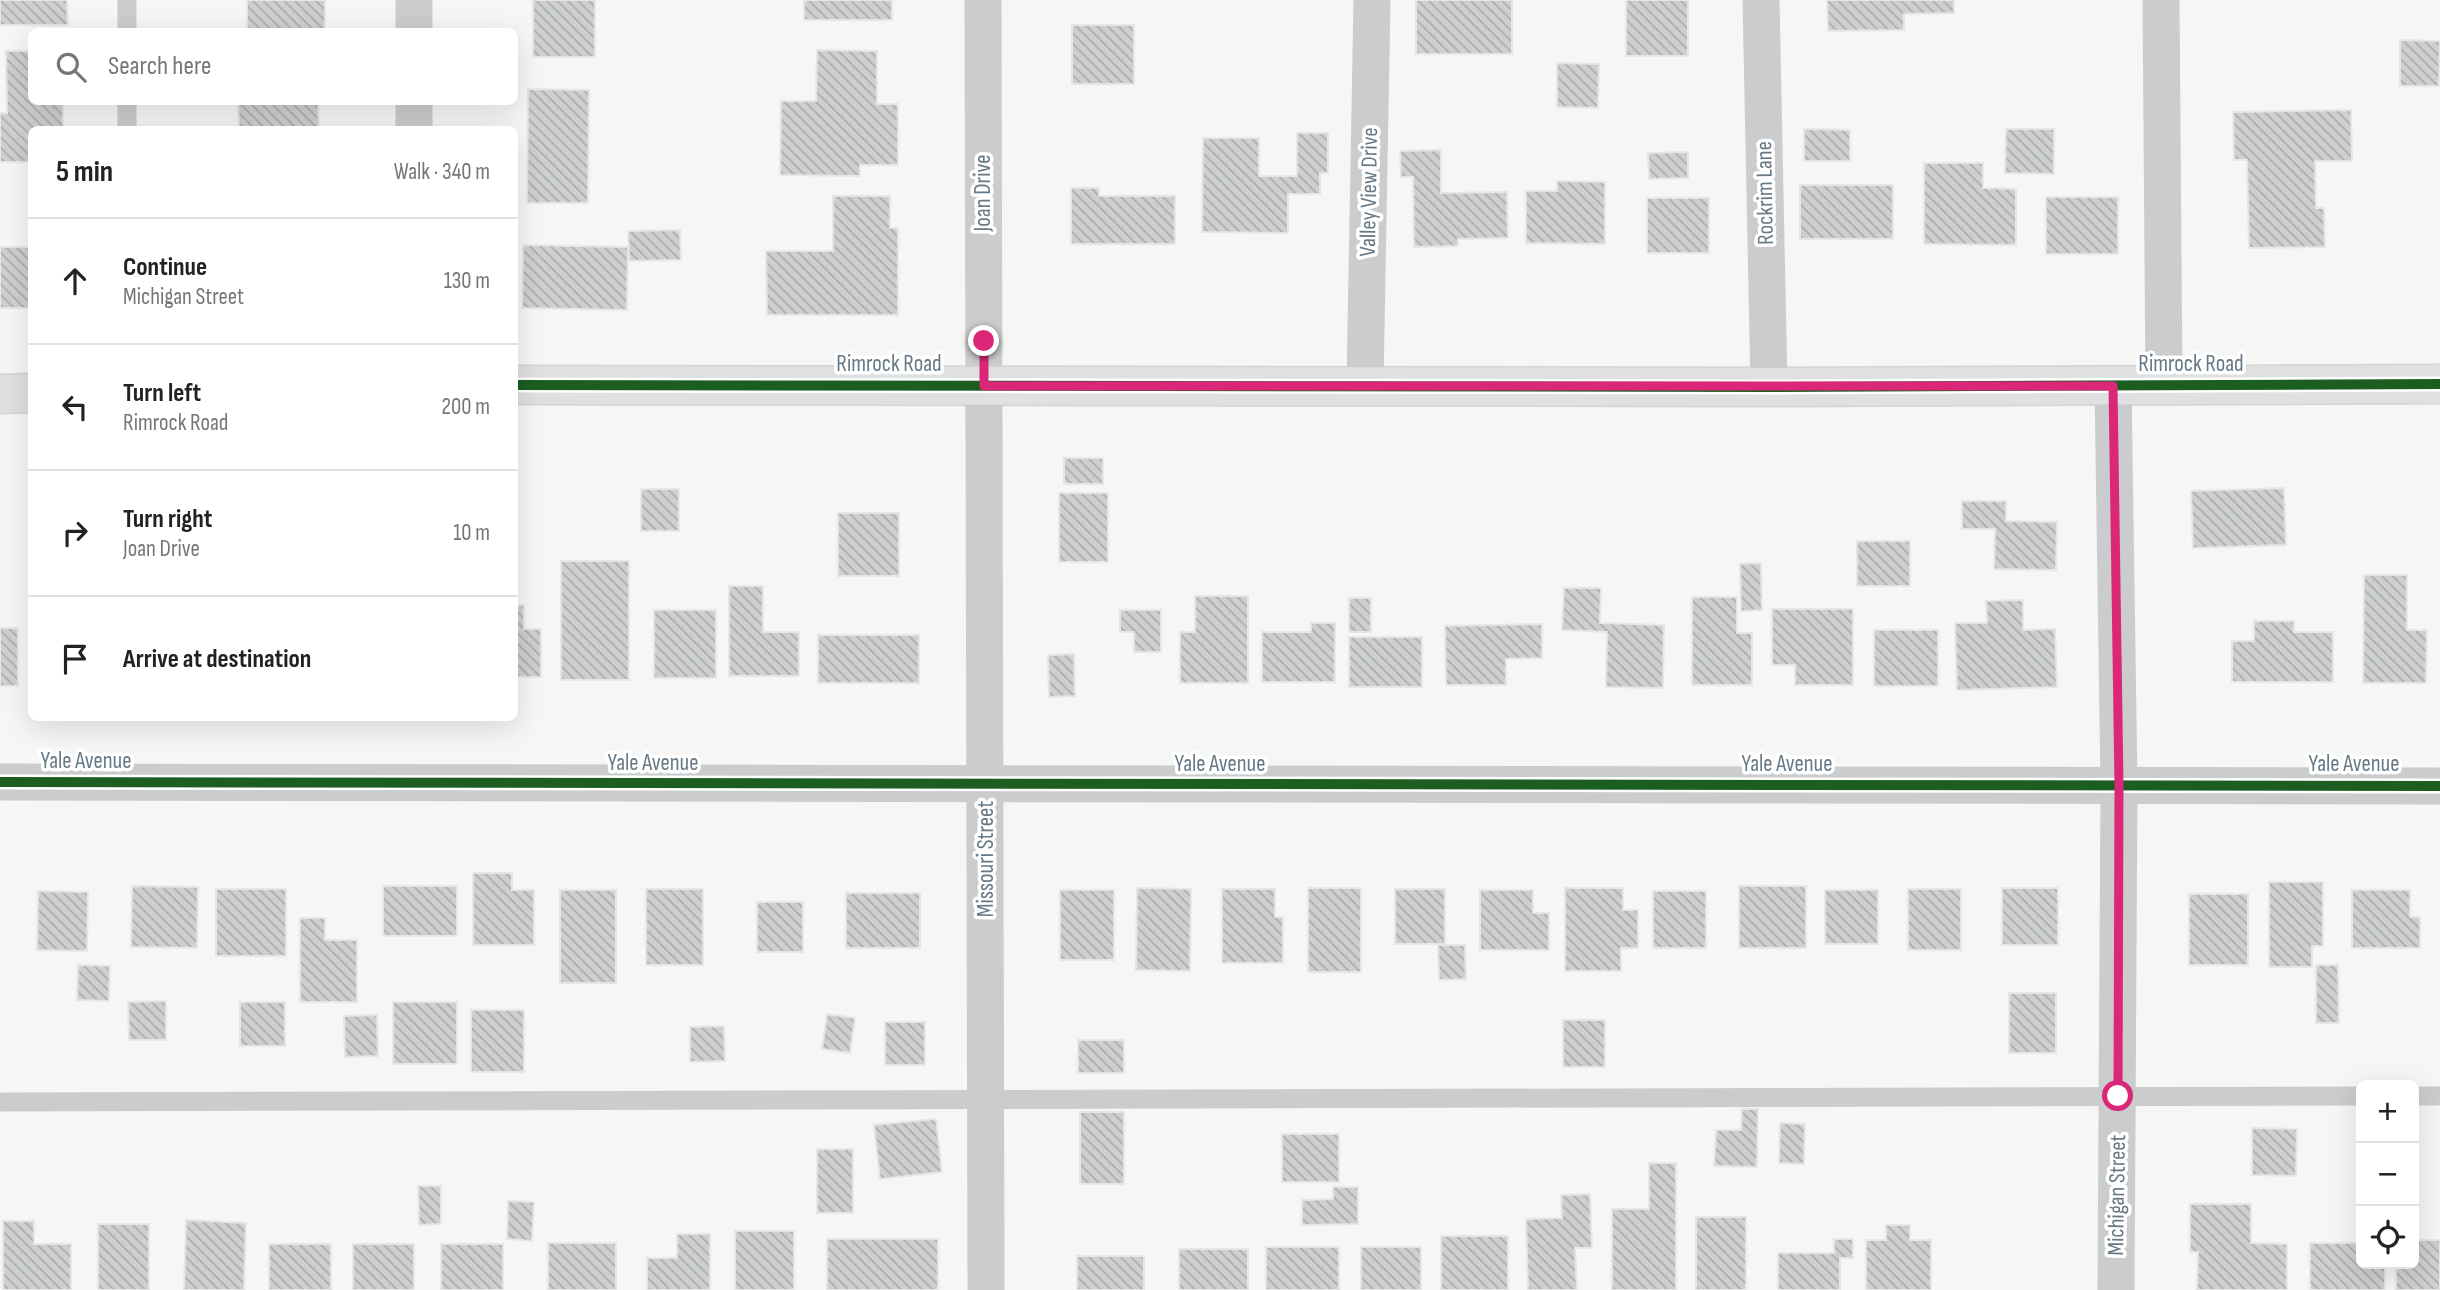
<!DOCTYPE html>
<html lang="en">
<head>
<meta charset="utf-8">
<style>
  body { margin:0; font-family:"Sofia Sans Condensed",sans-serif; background:#f6f6f6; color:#222 }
  .controls { position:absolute; right:21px; bottom:21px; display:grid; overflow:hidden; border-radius:10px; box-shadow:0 7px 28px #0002 }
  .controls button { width:63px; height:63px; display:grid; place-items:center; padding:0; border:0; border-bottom:2px solid #e0e0e0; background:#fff; color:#222; font:35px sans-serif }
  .stop { position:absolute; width:21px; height:21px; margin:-16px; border:5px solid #db2777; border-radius:50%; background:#fff }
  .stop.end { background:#db2777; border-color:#fff; box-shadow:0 2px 7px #0008 }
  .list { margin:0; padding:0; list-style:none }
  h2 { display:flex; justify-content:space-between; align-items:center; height:91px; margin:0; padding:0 28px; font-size:30px }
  h2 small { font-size:23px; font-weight:400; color:#767676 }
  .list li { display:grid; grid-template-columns:46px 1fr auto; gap:21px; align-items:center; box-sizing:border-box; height:126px; padding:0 28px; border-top:2px solid #e0e0e0 }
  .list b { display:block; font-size:26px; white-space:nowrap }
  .list p { margin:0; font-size:23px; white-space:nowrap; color:#767676 }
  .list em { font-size:23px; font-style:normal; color:#767676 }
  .icon { flex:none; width:38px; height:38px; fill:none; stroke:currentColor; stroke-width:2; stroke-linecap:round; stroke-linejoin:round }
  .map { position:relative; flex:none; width:2440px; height:1290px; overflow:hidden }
  .search { position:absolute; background:#fff; box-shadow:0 7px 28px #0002; left:28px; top:28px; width:490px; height:77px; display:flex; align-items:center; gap:18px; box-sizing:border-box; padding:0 24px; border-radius:10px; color:#767676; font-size:26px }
  .panel { position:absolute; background:#fff; box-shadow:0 7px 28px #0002; left:28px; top:126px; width:490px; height:595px; border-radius:10px }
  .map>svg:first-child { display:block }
  .building { fill:url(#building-back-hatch); stroke:#e6e6e5; stroke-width:2 }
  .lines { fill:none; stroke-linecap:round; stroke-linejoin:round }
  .secondary-casing { stroke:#d3d4d5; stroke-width:41 }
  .lane { stroke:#cbcccd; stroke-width:19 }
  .street { stroke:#cbcccd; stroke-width:37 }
  .secondary { stroke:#dfe0e1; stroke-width:38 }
  .cycleway-casing { stroke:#fff; stroke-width:15 }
  .cycleway { stroke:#1b5e20; stroke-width:10 }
  .route { stroke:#db2777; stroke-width:9 }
  .labels { text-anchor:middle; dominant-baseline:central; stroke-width:7; stroke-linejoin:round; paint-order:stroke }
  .street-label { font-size:23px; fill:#667986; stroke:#fff }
</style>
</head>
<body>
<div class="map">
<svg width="2440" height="1290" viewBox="0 0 2440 1290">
  <defs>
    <pattern id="building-back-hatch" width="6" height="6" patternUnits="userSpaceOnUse" patternTransform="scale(1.75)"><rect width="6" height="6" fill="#cdcfd0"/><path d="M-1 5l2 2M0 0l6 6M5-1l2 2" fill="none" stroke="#aaadae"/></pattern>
  </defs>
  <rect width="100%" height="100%" fill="#f6f6f5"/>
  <path class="building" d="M0,0H67L68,25H0Z
    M247,0H325V32H247Z
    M533,0H595V57H533Z
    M804,0H892V20H804Z
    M1416,0H1512V54H1416Z
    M1626,0H1688V56H1626Z
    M1827,0H1954V13L1904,14V30L1828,31Z
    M1072,25H1134V84H1072Z
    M2400,40L2440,41L2439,86H2400Z
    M817,50L877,51V104H898V165H860V176L780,175L781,101H816Z
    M6,51H32V102H63V130H32V162H0V113H7Z
    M1557,63L1599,64L1598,108L1557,107Z
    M528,89L589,90L588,203H527Z
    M238,102H318L319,130H239Z
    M2351,110L2352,161H2315L2316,208H2324L2325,247L2249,248L2247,160H2234L2233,112Z
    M1804,129L1850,130V161H1804Z
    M2006,129H2054V174L2005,173Z
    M1297,133H1328V173H1320V194H1288V233L1202,232L1203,138H1259V176H1297Z
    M1441,150V193L1507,192L1508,238L1458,239V246L1414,247L1413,177H1401L1400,151Z
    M1688,152V178L1649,179L1648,153Z
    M1924,163H1983V188L2016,189V245L1924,244Z
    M1557,181L1605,182V244L1526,243V191H1557Z
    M1800,185H1893V239H1800Z
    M1071,188H1099V196H1175V244H1071Z
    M833,196H890V228H898V315H767L766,251H833Z
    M2046,197H2118V254H2046Z
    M1647,198H1709V253H1647Z
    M680,230L681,260L629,261L628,231Z
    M523,245L628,247L627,310L522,308Z
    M0,247H32V308H0Z
    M1064,458H1103V484H1064Z
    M2284,488L2286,545L2193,548L2191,491Z
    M641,489H679V531H641Z
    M1059,493H1108V562H1059Z
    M1962,501H2006V521L2057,522L2056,570L1994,569L1995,529H1962Z
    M838,513H899V576H838Z
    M1857,541H1910V586H1857Z
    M561,561H629V680H561Z
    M1761,563L1762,610L1741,611L1740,564Z
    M2364,575H2407V630H2427L2426,683H2363Z
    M729,586H763V632H799V676H729Z
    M1564,588H1601L1600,623L1664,625L1663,688L1606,687L1607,632L1562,630Z
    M1195,596H1248V683H1180V632H1195Z
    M1692,597H1737V633H1752V685H1692Z
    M1349,598H1371V632H1349Z
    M2023,600V630L2055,629L2057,687L1957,690L1955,623H1987L1986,601Z
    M514,605H524V629H541V677H514Z
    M1772,609H1853V685H1795V665H1772Z
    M654,610H716V678H654Z
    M1120,610H1161V652H1134V632H1120Z
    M2254,621H2294V632H2333V682H2232V641H2254Z
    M1311,623H1335V682H1262V632H1311Z
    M1542,624V658L1506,659V685H1446L1445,626Z
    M0,628H18V686H0Z
    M1874,630H1938V686H1874Z
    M818,635H919V683H818Z
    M1349,637H1422V687H1349Z
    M1074,654L1075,696L1049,697L1048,655Z
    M473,873H512V890H534V945H473Z
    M2269,882H2323V946H2312V967H2269Z
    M132,886L198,887L197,948L131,947Z
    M383,886H457V936H383Z
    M1739,886H1806V948H1739Z
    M1137,888L1191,889L1190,971L1136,970Z
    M1308,888H1361V972H1308Z
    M1565,888H1623V910H1638V948H1621V971H1565Z
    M2002,888H2058V945H2002Z
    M216,889H286V956H216Z
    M646,889H703V965H646Z
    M1222,889H1275V917H1283V963H1222Z
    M1395,889H1445V944H1395Z
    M1908,889H1961V950H1908Z
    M560,890H616V983H560Z
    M1060,890H1114V960H1060Z
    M1480,890H1533V913H1549V950H1480Z
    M1825,890H1878V944H1825Z
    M2352,890H2410V917H2420V948H2352Z
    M38,891L88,892L87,951L37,950Z
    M1653,891H1706V948H1653Z
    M846,893H920V948H846Z
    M2189,894H2248V965H2189Z
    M757,902H803V952H757Z
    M300,918H325V940H357V1002H300Z
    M1438,945H1465L1466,979L1439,980Z
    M78,965L110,966L109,1001L77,1000Z
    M2316,965H2338L2339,1023H2316Z
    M2009,993H2056V1053H2009Z
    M166,1001V1040H129L128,1002Z
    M240,1002H285V1046H240Z
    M393,1002H457V1064H393Z
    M471,1010H524V1072H471Z
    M827,1014L855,1018L850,1053L822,1049Z
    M377,1015L378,1056L345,1057L344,1016Z
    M1563,1020H1605V1067H1563Z
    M885,1022H925V1065H885Z
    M724,1026L725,1061L690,1062V1027Z
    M1078,1040H1124V1073H1078Z
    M1742,1109H1758L1757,1167L1714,1166L1716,1130H1741Z
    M1080,1112H1124V1184H1080Z
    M936,1119L942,1172L880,1179L874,1125Z
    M1780,1123L1805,1124L1804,1164L1779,1163Z
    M2252,1128L2297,1129L2296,1176L2252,1175Z
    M1282,1134H1339V1182H1282Z
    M817,1149H853V1213H817Z
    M1649,1163H1676V1290H1612V1209H1649Z
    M418,1186H441V1224L419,1225Z
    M1333,1187H1358V1224L1302,1225V1200L1333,1199Z
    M1590,1194L1592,1248H1575L1577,1290H1528L1526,1219L1562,1218L1561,1195Z
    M508,1201L534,1202L532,1241L507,1239Z
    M2190,1204H2251V1243L2287,1244V1290H2197L2198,1252H2190Z
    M1696,1217H1746V1290H1696Z
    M186,1220L246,1223L244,1290H184Z
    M3,1221H34V1244H71V1290H3Z
    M98,1224H149V1290H98Z
    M1886,1225H1910V1240H1931V1290H1866V1240H1886Z
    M735,1231H794V1290H735Z
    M677,1234H710V1290H647V1258H677Z
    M1441,1236H1508V1290H1441Z
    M827,1239H938V1290H827Z
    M1834,1239H1853V1258H1840V1290H1778V1253H1834Z
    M2414,1240H2440V1290H2396V1264H2414Z
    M548,1243H616V1290H548Z
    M2310,1243H2361V1264H2385V1290H2310Z
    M269,1244H331V1290H269Z
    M353,1244H414V1290H353Z
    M441,1244H503V1290H441Z
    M1266,1247H1339V1290H1266Z
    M1361,1247H1421V1290H1361Z
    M1179,1249H1248V1290H1179Z
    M1077,1256H1144V1290H1077Z"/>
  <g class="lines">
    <g class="secondary-casing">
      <path id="secondary" d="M514,385L1769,387L2440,384
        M0,394L32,393"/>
    </g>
    <path class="lane" d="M127,32V0
      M127,130V102
      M2414,1096H2440
      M0,1102L2361,1096"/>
    <path class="street" d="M983,0L986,1290
      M1761,0L1769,387
      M2161,0L2164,385
      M414,32V0
      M414,130V102
      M1365,384L1372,0
      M2113,385L2119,785L2116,1290
      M0,782L2440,786"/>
    <use href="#secondary" class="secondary"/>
    <g class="cycleway-casing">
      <path id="cycleway" d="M514,385L1769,387L2440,384
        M0,782L2440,786"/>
    </g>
    <use href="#cycleway" class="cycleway"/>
  </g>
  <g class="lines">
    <path class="route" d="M984,341V386H2113L2119,785L2118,1096"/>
  </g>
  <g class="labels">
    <g class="street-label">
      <text transform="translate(1369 192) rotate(-89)">Valley View Drive</text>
      <text transform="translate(983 193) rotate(-90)">Joan Drive</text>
      <text transform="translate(1765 193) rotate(-91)">Rockrim Lane</text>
      <text x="889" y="364">Rimrock Road</text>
      <text x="2191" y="364">Rimrock Road</text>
      <text x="86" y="761">Yale Avenue</text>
      <text x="653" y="763">Yale Avenue</text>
      <text x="1220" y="764">Yale Avenue</text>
      <text x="1787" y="764">Yale Avenue</text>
      <text x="2354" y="764">Yale Avenue</text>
      <text transform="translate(986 859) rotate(-90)">Missouri Street</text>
      <text transform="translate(2117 1195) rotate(-89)">Michigan Street</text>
    </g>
  </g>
</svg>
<div class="controls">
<button>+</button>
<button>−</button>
<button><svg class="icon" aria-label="locate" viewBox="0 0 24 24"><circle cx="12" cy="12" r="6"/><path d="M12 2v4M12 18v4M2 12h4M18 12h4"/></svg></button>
</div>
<div class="stop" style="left:2118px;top:1096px"></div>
<div class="stop end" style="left:984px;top:341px"></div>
<div class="search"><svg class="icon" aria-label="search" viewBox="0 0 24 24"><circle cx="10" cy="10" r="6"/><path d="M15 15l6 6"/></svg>Search here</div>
<section class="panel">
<h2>5 min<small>Walk · 340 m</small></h2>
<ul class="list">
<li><svg class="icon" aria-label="ahead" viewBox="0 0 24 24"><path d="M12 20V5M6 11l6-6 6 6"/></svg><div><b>Continue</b><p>Michigan Street</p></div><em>130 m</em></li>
<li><svg class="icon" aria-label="left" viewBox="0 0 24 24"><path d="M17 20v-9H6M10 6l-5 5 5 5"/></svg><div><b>Turn left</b><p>Rimrock Road</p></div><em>200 m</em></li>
<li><svg class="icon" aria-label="right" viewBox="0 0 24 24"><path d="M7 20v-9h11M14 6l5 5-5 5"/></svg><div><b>Turn right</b><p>Joan Drive</p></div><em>10 m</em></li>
<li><svg class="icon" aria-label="arrive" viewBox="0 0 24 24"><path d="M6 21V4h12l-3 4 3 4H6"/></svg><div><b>Arrive at destination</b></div></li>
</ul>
</section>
</div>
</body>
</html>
